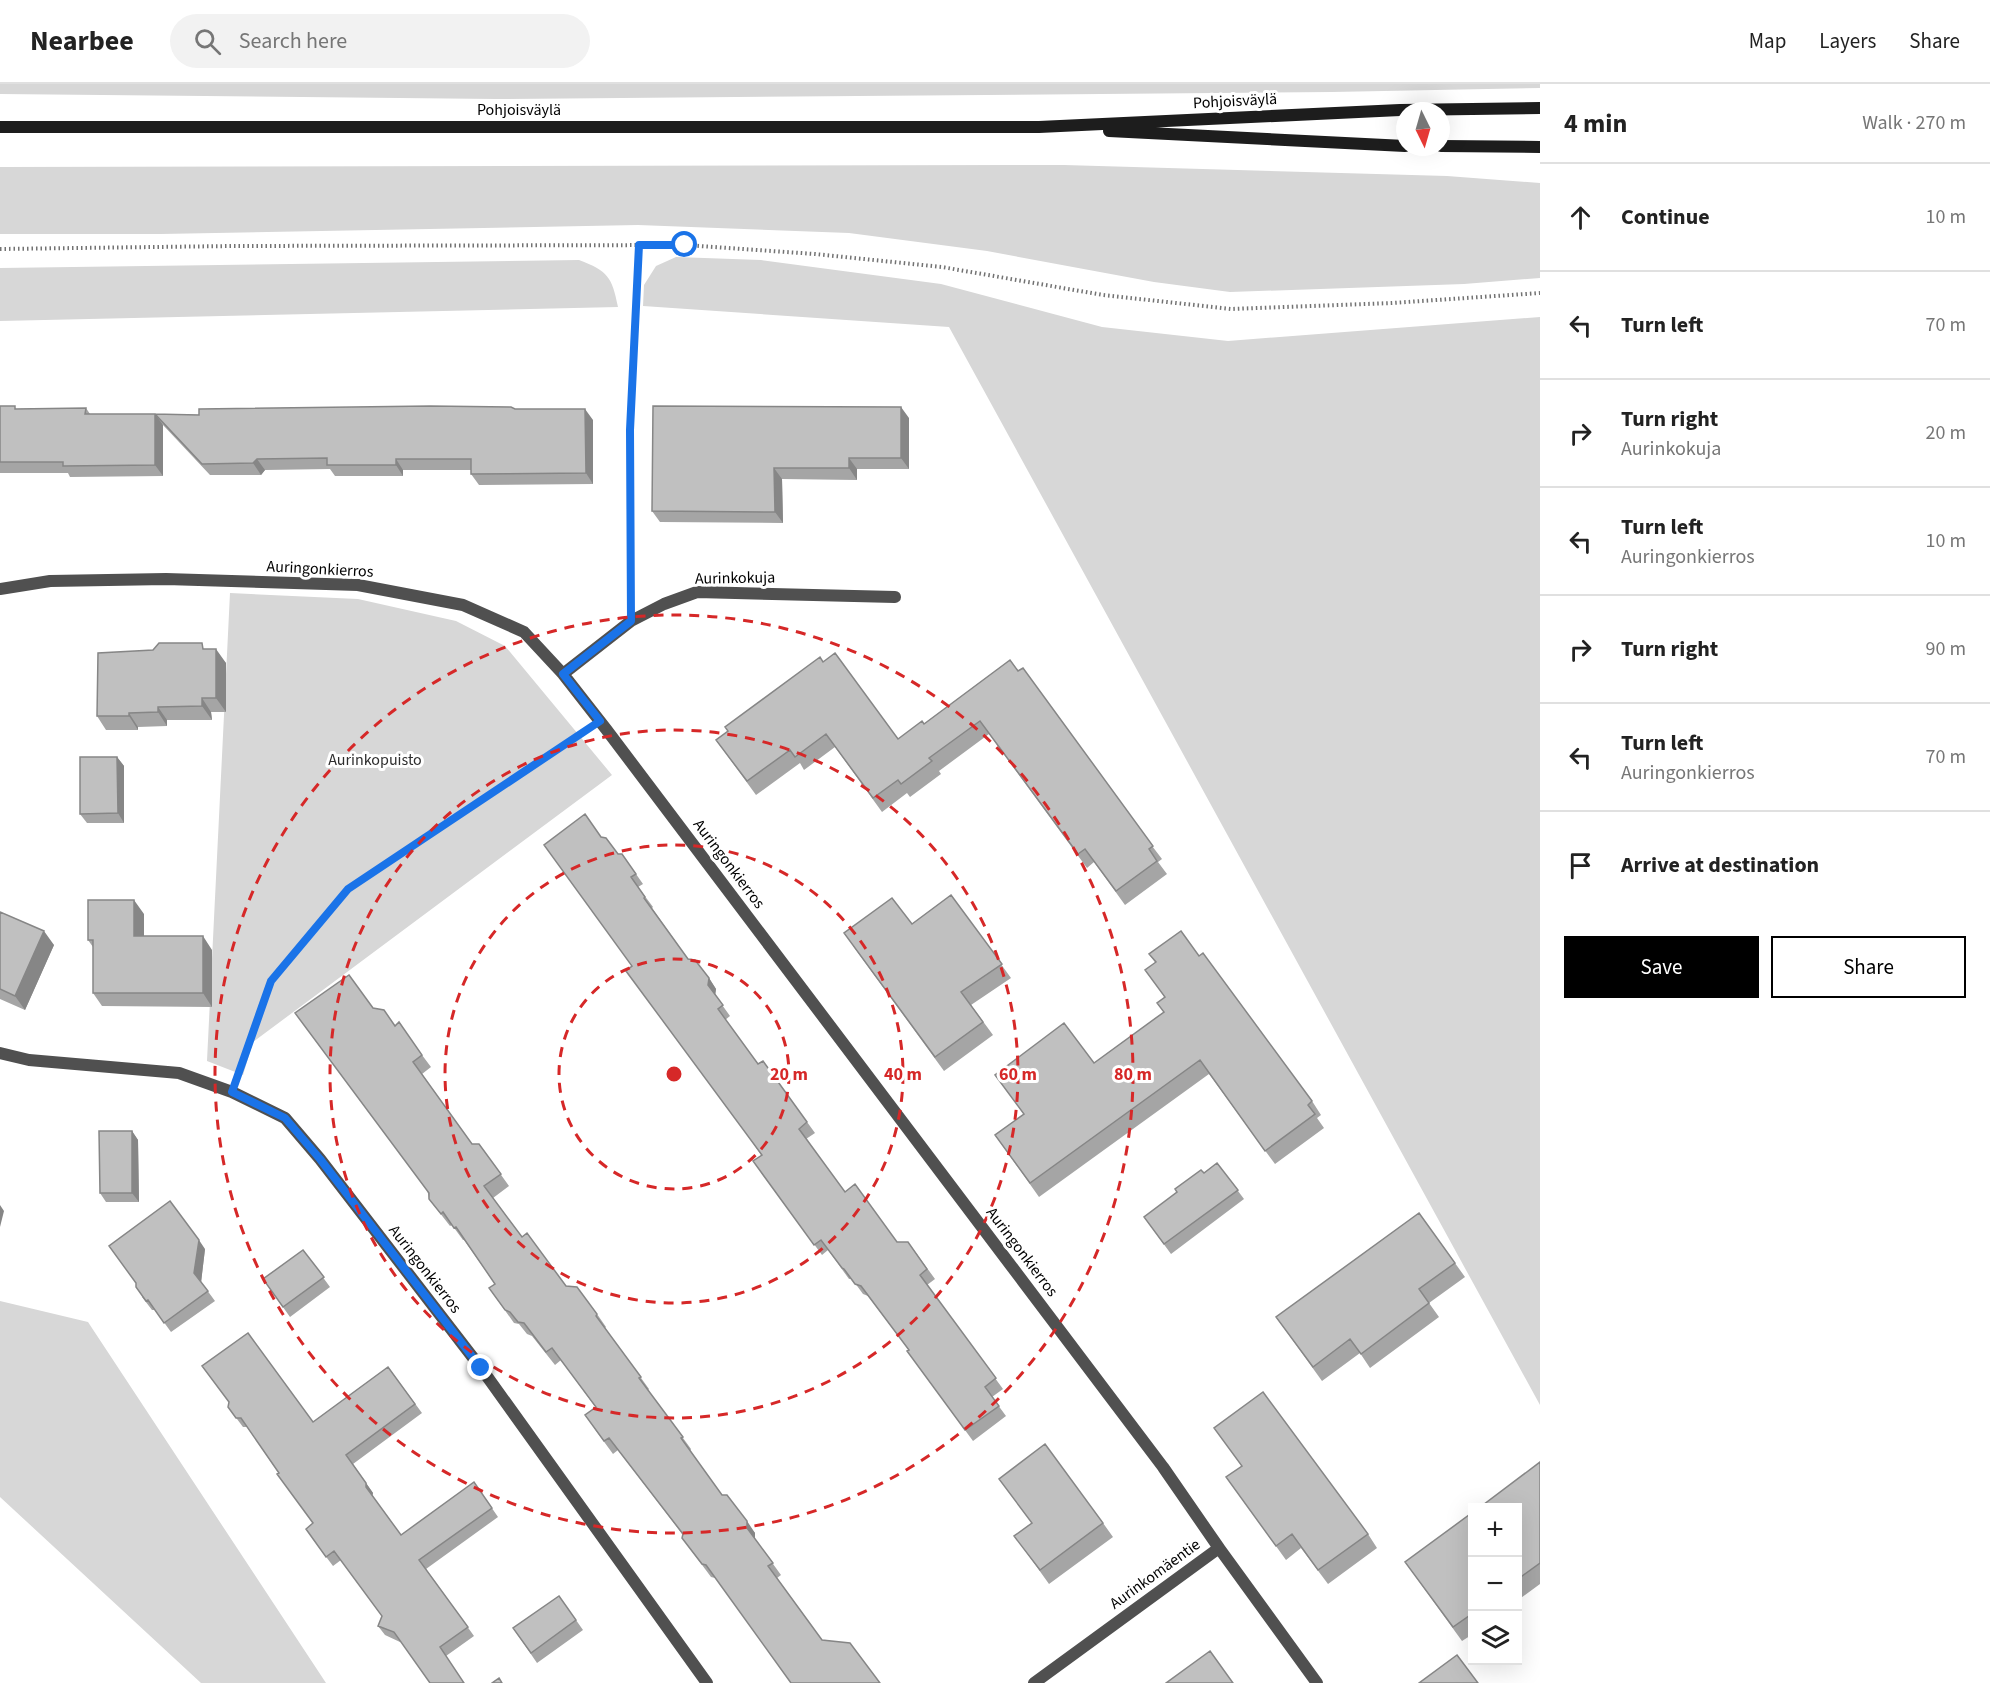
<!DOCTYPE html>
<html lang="en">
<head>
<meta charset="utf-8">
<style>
  body { margin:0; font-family:"Source Sans 3",sans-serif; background:#f2f2f2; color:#222 }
  .controls { position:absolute; right:18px; bottom:18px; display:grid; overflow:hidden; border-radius:0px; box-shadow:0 6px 24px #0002 }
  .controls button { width:54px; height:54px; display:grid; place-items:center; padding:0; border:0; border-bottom:2px solid #e0e0e0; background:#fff; color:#222; font:30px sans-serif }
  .compass { position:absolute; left:1396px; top:18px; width:54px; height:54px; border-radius:50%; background:#fff; box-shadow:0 6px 24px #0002; rotate:175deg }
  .stop { position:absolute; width:18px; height:18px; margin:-14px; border:4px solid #1a73e8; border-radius:50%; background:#fff }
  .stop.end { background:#1a73e8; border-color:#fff; box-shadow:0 2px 6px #0008 }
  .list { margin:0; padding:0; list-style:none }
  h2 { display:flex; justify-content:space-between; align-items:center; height:78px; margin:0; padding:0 24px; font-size:26px }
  h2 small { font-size:20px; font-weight:400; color:#767676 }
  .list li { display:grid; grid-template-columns:39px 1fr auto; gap:18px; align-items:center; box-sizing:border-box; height:108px; padding:0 24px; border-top:2px solid #e0e0e0 }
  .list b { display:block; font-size:22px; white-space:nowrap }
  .list p { margin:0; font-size:20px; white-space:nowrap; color:#767676 }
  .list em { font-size:20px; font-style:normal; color:#767676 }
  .actions { display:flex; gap:12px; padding:18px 24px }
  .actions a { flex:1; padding:14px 0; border:2px solid #000; border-radius:0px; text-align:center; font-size:21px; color:#000 }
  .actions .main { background:#000; color:#fff }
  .icon { flex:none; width:33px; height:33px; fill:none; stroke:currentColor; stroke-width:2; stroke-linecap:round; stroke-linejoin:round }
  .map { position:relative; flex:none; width:1540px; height:1599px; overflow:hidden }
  header { display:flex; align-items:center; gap:36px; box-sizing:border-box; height:84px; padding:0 30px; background:#fff; border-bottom:2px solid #e0e0e0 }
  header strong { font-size:28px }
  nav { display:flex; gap:33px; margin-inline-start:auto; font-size:21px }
  .search { width:420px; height:54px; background:#f2f2f2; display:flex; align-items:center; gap:15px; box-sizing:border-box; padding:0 21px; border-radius:33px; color:#767676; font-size:22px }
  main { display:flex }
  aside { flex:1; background:#fff }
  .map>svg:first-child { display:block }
  .green { fill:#d7d7d7 }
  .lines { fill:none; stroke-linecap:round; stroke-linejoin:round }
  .path { stroke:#727272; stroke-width:4; stroke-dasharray:1.5 3; stroke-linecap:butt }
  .minor { stroke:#505050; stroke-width:12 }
  .secondary { stroke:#1d1d1d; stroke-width:12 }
  .wall { fill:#a5a5a5 }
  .shaded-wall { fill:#868686 }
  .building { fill:#c0c0c0; stroke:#868686; stroke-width:1.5 }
  .route { stroke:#1a73e8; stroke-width:8 }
  .ring { fill:none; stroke:#d62828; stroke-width:3; stroke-dasharray:10 8 }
  .labels { text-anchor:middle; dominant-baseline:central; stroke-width:6; stroke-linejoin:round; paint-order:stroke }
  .street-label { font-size:16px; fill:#000; stroke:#fff }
  .park-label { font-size:16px; fill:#2e2e2e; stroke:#fff }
  .centre { fill:#d62828; stroke:#fff; stroke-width:3 }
  .ring-label { font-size:18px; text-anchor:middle; font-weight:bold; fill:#d62828; stroke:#fff; stroke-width:6; stroke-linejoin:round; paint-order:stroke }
</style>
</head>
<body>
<header>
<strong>Nearbee</strong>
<div class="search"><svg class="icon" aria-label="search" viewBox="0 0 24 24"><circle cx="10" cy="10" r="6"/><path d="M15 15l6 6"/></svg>Search here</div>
<nav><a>Map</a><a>Layers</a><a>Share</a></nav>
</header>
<main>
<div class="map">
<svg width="1540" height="1599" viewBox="0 0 1540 1599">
  <rect width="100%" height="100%" fill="#fff"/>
  <path class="green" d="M0,0H1540V4L1332,8L496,15L0,10Z
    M1064,81L1447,92L1540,99V194L1464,200L1230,208L1154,198L987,167L849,149L638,141L161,150H0V83Z
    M676,173L761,176L941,200L1102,243L1228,257L1540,233V1321L949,243L643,222L644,201L656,182Z
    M579,176C608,187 612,193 618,223L0,237V184Z
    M230,509L358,515L456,537L505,562L612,691L253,958L243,991L207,977Z
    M0,1217L88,1238L326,1599H201L0,1413Z"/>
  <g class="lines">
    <path class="path" d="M0,165L232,162L685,161L815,170L942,183L1103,211L1231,225L1392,219L1540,209
      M631,508L630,346L639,161
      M241,984L271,897L348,805L580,651"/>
    <path class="minor" d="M0,505L50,497L166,495L358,501L463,521L524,548L563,590L606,645L1163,1383L1219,1464
      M563,590L631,537L664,520L697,508L895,513
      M0,969L29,976L179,989L232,1008L285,1034L320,1075L481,1284L707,1599
      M1034,1599L1219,1464L1317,1599"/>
    <path class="secondary" d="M0,43H1039L1400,26L1540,24
      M1109,47L1405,62
      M1441,62L1540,63"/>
  </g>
  <path class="wall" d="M0,322L17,325L86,324L90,330H155L163,341V392L70,393L68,389H0Z
    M515,325L593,336V400L479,401L471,390V386H403V392H335L330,385L265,386L261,391H210L163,341L155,330L199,331Z
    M909,334V385H857V396L782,395L783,439L660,438L652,427Z
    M206,565L226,579V628H211L212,636H167V642L138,643V646H106L97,632Z
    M1010,576L1162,775L1158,778L1167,790L1125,821L1094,778L1087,784L989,650L939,687L941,690L910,713L907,709L882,728L835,663L804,686L800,679L756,711L716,656L823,578L898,655L924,640Z
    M117,673L124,682V739H87L80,730Z
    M601,753L618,770H622L643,800L638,803L653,823L652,824L688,875L709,894L716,905L715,911L730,932L725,936L758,980L763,977L815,1049L806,1055L845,1108L897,1158H908L935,1195L927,1201L1003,1305L992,1313L1006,1332L973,1357L907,1267L909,1266L868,1212L863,1210L852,1195H849L828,1166L822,1171L760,1087L761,1071L632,882Z
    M951,811L1011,894L971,921L993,951L944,987L853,862L912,840Z
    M0,828L54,861L25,926L0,915Z
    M144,830V852L212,866V923L102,922L93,909V863L88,856Z
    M1149,870L1199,872L1312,1017L1321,1031L1317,1034L1324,1044L1275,1080L1209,990L1039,1113L995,1051L1024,1030L995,991L1094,979L1164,928V913L1155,878Z
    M395,942L422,971L431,983L422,990L472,1060H479L509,1102L493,1114L522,1153L566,1202L597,1230L606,1243L605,1244L649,1305L648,1306L691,1365L690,1367L722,1411L755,1449V1455L781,1491L777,1494L822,1556L880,1599L715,1494L711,1493L682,1454L683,1451L618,1366L613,1370L594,1344L596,1324L561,1276L555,1281L532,1252L527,1250L519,1240L514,1239L489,1204L495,1200L464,1156H463L452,1141L450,1142L429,1115Z
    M132,1047L138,1056L139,1118H106L100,1109Z
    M1217,1079L1244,1115L1171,1170L1144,1133Z
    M1419,1129L1465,1193L1429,1219L1439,1233L1370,1284L1360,1269L1322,1297L1276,1233Z
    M205,1165L201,1198L215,1217L171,1248L155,1226H152L142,1213Z
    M303,1166L330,1203L290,1233L263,1195Z
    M388,1283L422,1329L353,1380L373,1409L372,1412L401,1451L474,1398L498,1433L426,1485L474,1552L446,1572L400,1558L385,1551L378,1542L382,1532L341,1476L333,1482L312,1454L313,1439L247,1343H243L228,1323L313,1338Z
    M1540,1378V1500L1518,1516V1424Z
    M1226,1393L1368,1450L1377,1464L1328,1500L1301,1464L1286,1476Z
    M1473,1428V1550L1462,1557L1415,1492Z
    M1032,1439H1103L1113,1453L1049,1500L1024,1465Z
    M559,1512L583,1546L537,1579L513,1544Z"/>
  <path class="shaded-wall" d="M901,323L909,334V385L901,374Z
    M585,325L593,336V400L586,389Z
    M155,330L163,341V392L155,381Z
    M849,374L857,385V396L849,384Z
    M257,375L265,386L261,391L253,379Z
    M396,375L403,386V392L396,381Z
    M774,384L782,395L783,439L775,428Z
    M216,565L226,579V628L216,614Z
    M202,614L211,628L212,636L202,622Z
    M158,623L167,636V642L158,628Z
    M129,629L138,643V646L129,632Z
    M117,673L124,682V739L118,729Z
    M134,816L144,830V865L134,852Z
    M44,847L54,861L25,926L15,912Z
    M203,852L212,866V923L203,909Z
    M709,894L716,905L715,912L708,901Z
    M132,1047L138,1056L139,1118L132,1109Z
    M0,1121L4,1127L0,1143Z
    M199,1156L205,1165L201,1199L194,1189Z
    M366,1399L373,1409L372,1413L366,1403Z
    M747,1437L755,1449V1456L747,1444Z"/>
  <path class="building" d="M0,322H15V325L86,324L85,330H155V381L63,382V378H0Z
    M430,322L511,323L515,325H585L586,389L471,390V375H396V381H327V374L257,375L253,379L202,380L155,330L199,331V325Z
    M653,322L901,323V374H849V384H774L775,428L652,427Z
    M159,559H202L203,565H216V614H202V622L158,623V628L129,629V632H97L98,569L153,566Z
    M835,569L898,655L922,637L924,640L1010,576L1018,587L1023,584L1153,762L1149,765L1157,777L1116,807L1085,765L1078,770L980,637L929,674L932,677L901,700L898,696L873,714L826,650L795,673L790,666L747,697L716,656L728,647L725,643L820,573L823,578Z
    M80,673H117L118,729L80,730Z
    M585,730L601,753L606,754L618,770H622L636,790L631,793L645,813L644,814L688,875L695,876L709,894L708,901L723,921L718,925L758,980L763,977L807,1038L799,1045L845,1108L855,1100L897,1158H908L927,1185L920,1191L996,1294L985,1303L999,1322L965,1346L907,1267L909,1266L861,1202L855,1200L844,1185L842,1184L821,1156L814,1161L753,1077L762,1071L626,887L632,882L544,761Z
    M951,811L1002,880L961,908L983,938L935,973L844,849L892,814L912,840Z
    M88,816H134V852H203V909H93V856H88Z
    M0,828L44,847L15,912L0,905Z
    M1181,847L1199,872L1203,869L1312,1017L1308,1021L1315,1030L1265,1067L1200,976L1030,1099L995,1051L1024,1030L995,991L1064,939L1094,979L1164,928L1157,919L1165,913L1145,886L1156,878L1149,870Z
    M349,891L373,924L384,926L395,942L399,938L422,971L413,978L472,1060H479L501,1090L484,1102L522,1153L527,1149L566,1202L577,1203L597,1230L596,1232L641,1293L639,1294L683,1353L681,1354L722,1411H727L747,1437V1444L773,1479L768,1482L822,1556L850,1559L880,1599H791L706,1481L702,1480L682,1454L683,1450L609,1354L604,1357L585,1331L596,1323L552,1264L546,1268L524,1239L518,1238L510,1228L505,1226L489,1204L495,1200L456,1143L454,1144L443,1128L441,1130L429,1115V1109L295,929Z
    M99,1047H132V1109H100Z
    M1217,1079L1238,1106L1164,1160L1144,1133L1177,1108L1175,1105L1201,1086L1204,1089Z
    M170,1117L199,1156L194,1189L208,1207L164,1239L148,1216L146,1217L136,1203V1199L109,1162Z
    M1419,1129L1455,1179L1419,1205L1429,1219L1361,1270L1350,1255L1313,1283L1276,1233Z
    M303,1166L324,1193L283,1223L263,1195Z
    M248,1249L313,1338L388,1283L415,1320L346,1371L366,1399V1403L401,1451L474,1398L492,1424L419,1476L468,1543L440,1563L464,1599H430L394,1548L378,1542L382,1532L334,1467L326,1473L306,1445L313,1439L277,1390L279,1389L241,1334H236L228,1323L229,1318L202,1282Z
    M1263,1308L1368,1450L1318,1486L1292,1450L1276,1462L1226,1393L1242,1382L1214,1344Z
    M1045,1360L1103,1439L1040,1486L1014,1452L1032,1439L999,1395Z
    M1540,1378V1479L1518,1495V1424H1479Z
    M1473,1428V1529L1453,1543L1405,1478Z
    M559,1512L576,1536L531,1569L513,1544Z
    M1210,1567L1233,1599H1166Z
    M1457,1571L1478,1599H1419Z
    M499,1594L502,1599H492Z"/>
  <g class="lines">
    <path class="route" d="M481,1284L320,1075L285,1034L232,1008L271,897L348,805L600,637L563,590L631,537L630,346L639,161H685"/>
  </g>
  <g class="ring">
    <circle cx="674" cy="990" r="115"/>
    <circle cx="674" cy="990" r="229"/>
    <circle cx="674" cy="990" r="344"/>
    <circle cx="674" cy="990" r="459"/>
  </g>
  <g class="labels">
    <g class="street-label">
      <text transform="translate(1235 17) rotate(-3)">Pohjoisväylä</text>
      <text x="519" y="26">Pohjoisväylä</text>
      <text transform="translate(320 485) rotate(3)">Auringonkierros</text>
      <text transform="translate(735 494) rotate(-1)">Aurinkokuja</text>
      <text transform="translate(729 780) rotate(53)">Auringonkierros</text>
      <text transform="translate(1022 1168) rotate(53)">Auringonkierros</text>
      <text transform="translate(425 1185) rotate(52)">Auringonkierros</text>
      <text transform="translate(1155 1490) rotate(-36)">Aurinkomäentie</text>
    </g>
    <g class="park-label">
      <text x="375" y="676">Aurinkopuisto</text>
    </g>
  </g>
  <circle cx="674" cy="990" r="9" class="centre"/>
  <g class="ring-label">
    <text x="789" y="996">20 m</text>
    <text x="903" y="996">40 m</text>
    <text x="1018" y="996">60 m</text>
    <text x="1133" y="996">80 m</text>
  </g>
</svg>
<div class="controls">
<button>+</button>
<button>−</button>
<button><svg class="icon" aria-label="layers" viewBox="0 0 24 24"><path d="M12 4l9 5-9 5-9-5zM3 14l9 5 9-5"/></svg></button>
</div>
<svg class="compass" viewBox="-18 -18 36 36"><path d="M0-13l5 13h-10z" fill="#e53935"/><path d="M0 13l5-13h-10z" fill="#767676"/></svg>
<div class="stop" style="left:685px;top:161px"></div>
<div class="stop end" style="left:481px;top:1284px"></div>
</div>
<aside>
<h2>4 min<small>Walk · 270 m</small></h2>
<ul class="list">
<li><svg class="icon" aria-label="ahead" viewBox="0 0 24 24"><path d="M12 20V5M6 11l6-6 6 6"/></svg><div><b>Continue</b></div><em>10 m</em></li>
<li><svg class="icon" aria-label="left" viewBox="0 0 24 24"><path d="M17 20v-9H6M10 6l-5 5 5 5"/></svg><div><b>Turn left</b></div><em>70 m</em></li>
<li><svg class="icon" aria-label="right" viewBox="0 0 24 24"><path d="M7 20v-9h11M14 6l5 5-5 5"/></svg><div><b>Turn right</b><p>Aurinkokuja</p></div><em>20 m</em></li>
<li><svg class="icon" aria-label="left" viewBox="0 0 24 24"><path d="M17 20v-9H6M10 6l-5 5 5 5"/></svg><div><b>Turn left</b><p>Auringonkierros</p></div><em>10 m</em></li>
<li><svg class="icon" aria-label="right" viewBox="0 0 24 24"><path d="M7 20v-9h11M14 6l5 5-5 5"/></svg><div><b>Turn right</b></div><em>90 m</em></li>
<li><svg class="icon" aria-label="left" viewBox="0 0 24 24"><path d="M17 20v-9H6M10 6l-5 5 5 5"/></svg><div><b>Turn left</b><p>Auringonkierros</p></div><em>70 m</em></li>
<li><svg class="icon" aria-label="arrive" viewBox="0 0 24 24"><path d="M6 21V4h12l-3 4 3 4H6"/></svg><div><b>Arrive at destination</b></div></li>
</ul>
<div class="actions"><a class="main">Save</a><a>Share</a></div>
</aside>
</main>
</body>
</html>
